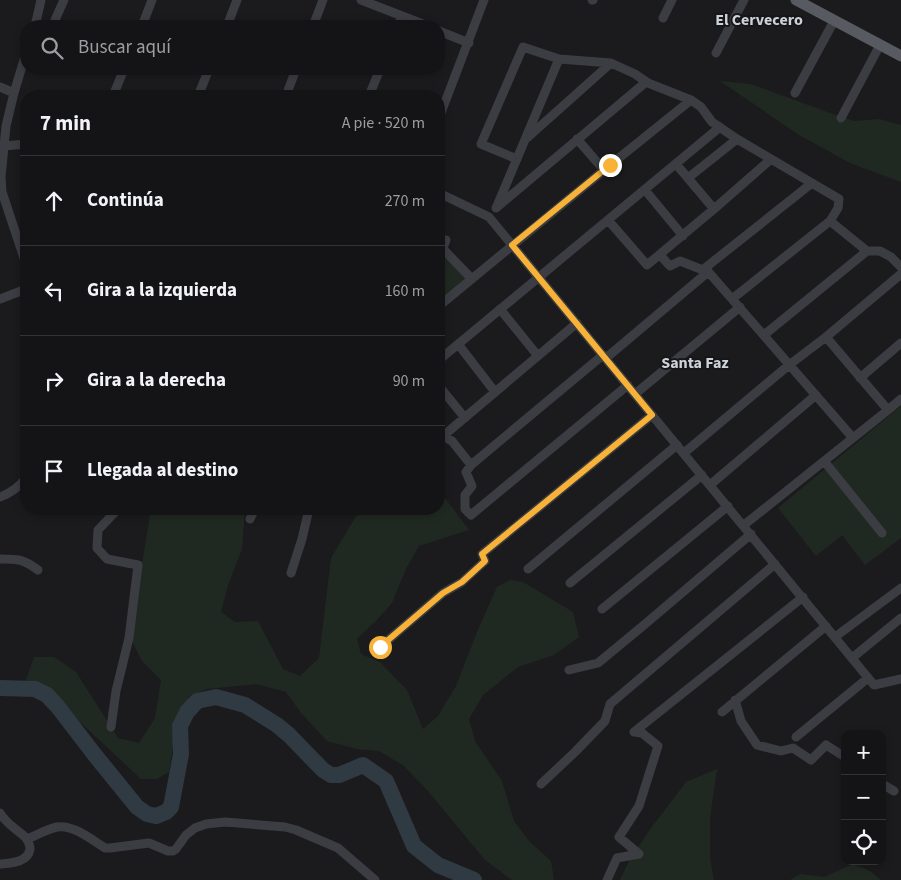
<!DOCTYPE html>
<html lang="es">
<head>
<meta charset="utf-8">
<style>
  body { margin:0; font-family:"Source Sans 3",sans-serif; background:#212123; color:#f1f3f6 }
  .controls { position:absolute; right:15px; bottom:15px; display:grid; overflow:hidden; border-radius:10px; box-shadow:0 2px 8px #0003 }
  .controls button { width:45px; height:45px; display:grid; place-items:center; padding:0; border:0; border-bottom:1px solid #333335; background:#141416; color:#f1f3f6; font:25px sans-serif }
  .stop { position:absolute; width:15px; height:15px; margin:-11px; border:4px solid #f8b238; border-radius:50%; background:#fff }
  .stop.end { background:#f8b238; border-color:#fff; box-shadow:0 1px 5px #0008 }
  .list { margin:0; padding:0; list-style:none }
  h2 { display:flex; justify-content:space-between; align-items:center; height:65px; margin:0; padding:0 20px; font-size:21px }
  h2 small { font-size:16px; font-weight:400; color:#9d9ea1 }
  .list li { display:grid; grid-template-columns:32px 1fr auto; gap:15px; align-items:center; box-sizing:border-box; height:90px; padding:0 20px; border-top:1px solid #333335 }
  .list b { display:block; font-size:19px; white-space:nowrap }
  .list em { font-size:16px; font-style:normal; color:#9d9ea1 }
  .icon { flex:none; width:28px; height:28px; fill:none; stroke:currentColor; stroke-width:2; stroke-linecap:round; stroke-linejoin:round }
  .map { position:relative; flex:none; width:901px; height:880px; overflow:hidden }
  .search { position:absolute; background:#141416; box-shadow:0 2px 8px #0003; left:20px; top:20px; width:425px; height:55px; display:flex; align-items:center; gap:12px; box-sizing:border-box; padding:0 18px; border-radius:20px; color:#9d9ea1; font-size:19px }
  .panel { position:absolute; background:#141416; box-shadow:0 2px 8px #0003; left:20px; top:90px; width:425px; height:425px; border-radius:20px }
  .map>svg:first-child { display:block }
  .green { fill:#202921 }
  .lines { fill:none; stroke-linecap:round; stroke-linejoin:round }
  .river { stroke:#303a42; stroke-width:16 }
  .minor { stroke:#3b3d42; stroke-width:9 }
  .major { stroke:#575a61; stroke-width:11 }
  .route { stroke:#f8b238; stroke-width:6 }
  .labels { text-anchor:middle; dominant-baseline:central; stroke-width:4; stroke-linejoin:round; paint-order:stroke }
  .neighbourhood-label { font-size:16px; font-weight:bold; fill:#ced1d9; stroke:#151618 }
</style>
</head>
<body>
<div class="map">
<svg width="901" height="880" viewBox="0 0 901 880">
  <rect width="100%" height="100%" fill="#1b1b1d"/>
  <path class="green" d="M720,81L751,84L830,113L854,121L879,119L901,125V182L850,163L799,135Z
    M443,249L471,278L439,306V258Z
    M901,406V538L865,565L842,535L816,556L778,508Z
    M439,490L469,530L419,546L406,569L392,603L376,621L357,639L361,654L380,662L407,690L423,729L438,716L456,686L477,632L497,587L510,580L523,582L573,612L579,637L554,655L518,667L483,695L469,719L475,741L502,781L514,821L529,841L551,861L554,880H512L485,860L427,790L404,766L379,751L357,749L327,741L301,713L286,692L256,684L207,689L189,696L175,733L169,772L157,779H141L49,693L26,680L34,657H54L76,672L118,738L139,743L155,718L161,680L142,661L130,637L151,509H245L242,549L228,585L221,612L235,622L258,621L283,669L300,676L319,658L331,558L356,516L377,509H439Z
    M717,769L710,818V858L714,880H620L629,861L648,832L686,782Z
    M853,864L870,871L881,880H790L800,874L824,877Z"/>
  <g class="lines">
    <path class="river" d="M0,688L35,689L47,695L58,707L94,754L137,807L147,814L156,816L166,812L171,807L181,754L180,726L187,712L197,701L216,697L245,705L277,725L289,735L323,770L331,775H339L363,765L386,781L414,846L438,865L474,880"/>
    <path class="minor" d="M361,0L428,26
      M592,0H593
      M663,18L672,0
      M55,20L64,0
      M35,26L41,0
      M142,26L152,0
      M227,26L237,0
      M313,26L323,0
      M398,26L402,16
      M439,31L469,43
      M26,53L14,93L6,126L1,177L2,192L26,264
      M716,53L744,0
      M0,87L14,93
      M795,93L834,21
      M113,96L124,69
      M198,96L209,69
      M286,96L296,69
      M369,96L380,69
      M439,118L484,0
      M841,118L880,45
      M527,138L611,63
      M577,139L604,170
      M4,146L26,144
      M517,159L481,144L523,47L559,59L611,63L635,74L648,83L691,100L701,107L712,122L737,139
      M676,164L714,209
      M688,178L737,139L839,199L838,208L830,221L732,299
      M645,190L683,236
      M439,193L489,217L874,685L901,679
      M497,206L559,59
      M496,208L646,82
      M608,220L647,265L714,209L771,159
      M443,249L471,278
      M867,251H880L891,257L901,267
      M660,255L670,266L680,261L708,272
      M439,258L446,240
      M0,299L26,289
      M439,306L604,170L691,100
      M500,309L538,356
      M764,335L867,251L830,221
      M826,337L888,410L901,399
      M458,344L495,392
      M606,358L708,272
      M439,360L720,127
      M860,378L901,343
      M439,386L465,418
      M635,394L740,307
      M439,435L443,436L577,323
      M443,436L452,441L471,465L466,472L472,486L465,495V509L471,515L628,385
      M853,438L888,410
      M684,453L789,365L826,337L901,274
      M824,461L882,533
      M471,465L603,355
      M710,485L816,395
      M0,497C11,493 19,487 26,478
      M250,519L255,509
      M744,525L853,438L705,268L812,183
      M0,559C19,559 23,559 38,570
      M528,569L677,445
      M291,573L302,539L309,509
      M570,583L702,475
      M602,609L728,506
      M835,637L901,588
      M380,647L443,593L462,582L485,561L482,554L652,415
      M852,658L901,618
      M569,670L598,663L644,625L751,534
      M735,700L741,721L757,745L781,751L793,748L811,760L826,745L845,757
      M722,712L826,626
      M111,727L116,691L129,638L138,565L107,559L97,548L98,530L118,509
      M634,732L803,597
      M796,737L868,678
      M541,784L575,752L605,721L610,704L775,564
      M882,784L894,791
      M0,813C7,825 17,829 26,838C28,841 30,845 30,849C28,863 10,863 0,864
      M27,839C37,835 47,829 57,827C73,824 92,840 105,848H110L149,843L168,851H173L176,849L186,835L195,828L206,824L225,822L285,827L296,830L338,848L375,880
      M607,880L617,858L639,854L619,837L639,806L658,746L642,733L634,732"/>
    <path class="major" d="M796,0L901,56"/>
  </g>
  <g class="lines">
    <path class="route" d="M380,647L443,593L462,582L485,561L482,554L652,415L512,245L610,165"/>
  </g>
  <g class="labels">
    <g class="neighbourhood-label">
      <text x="759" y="20">El Cervecero</text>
      <text x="695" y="363">Santa Faz</text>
    </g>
  </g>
</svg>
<div class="controls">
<button>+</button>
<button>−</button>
<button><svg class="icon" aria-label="locate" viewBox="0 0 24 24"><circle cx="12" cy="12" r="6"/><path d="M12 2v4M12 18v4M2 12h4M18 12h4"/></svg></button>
</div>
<div class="stop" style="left:380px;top:647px"></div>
<div class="stop end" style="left:610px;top:165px"></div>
<div class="search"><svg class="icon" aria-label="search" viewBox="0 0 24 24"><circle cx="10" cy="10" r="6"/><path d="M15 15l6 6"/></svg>Buscar aquí</div>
<section class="panel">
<h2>7 min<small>A pie · 520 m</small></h2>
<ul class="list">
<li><svg class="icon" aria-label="ahead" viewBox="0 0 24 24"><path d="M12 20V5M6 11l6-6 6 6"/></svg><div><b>Continúa</b></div><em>270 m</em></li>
<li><svg class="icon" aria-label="left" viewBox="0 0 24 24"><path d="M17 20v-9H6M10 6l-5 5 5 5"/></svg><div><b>Gira a la izquierda</b></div><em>160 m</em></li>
<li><svg class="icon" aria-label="right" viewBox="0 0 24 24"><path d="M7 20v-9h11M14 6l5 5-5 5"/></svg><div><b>Gira a la derecha</b></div><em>90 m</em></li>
<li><svg class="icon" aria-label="arrive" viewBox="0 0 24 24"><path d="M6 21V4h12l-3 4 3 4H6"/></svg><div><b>Llegada al destino</b></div></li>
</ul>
</section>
</div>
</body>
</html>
